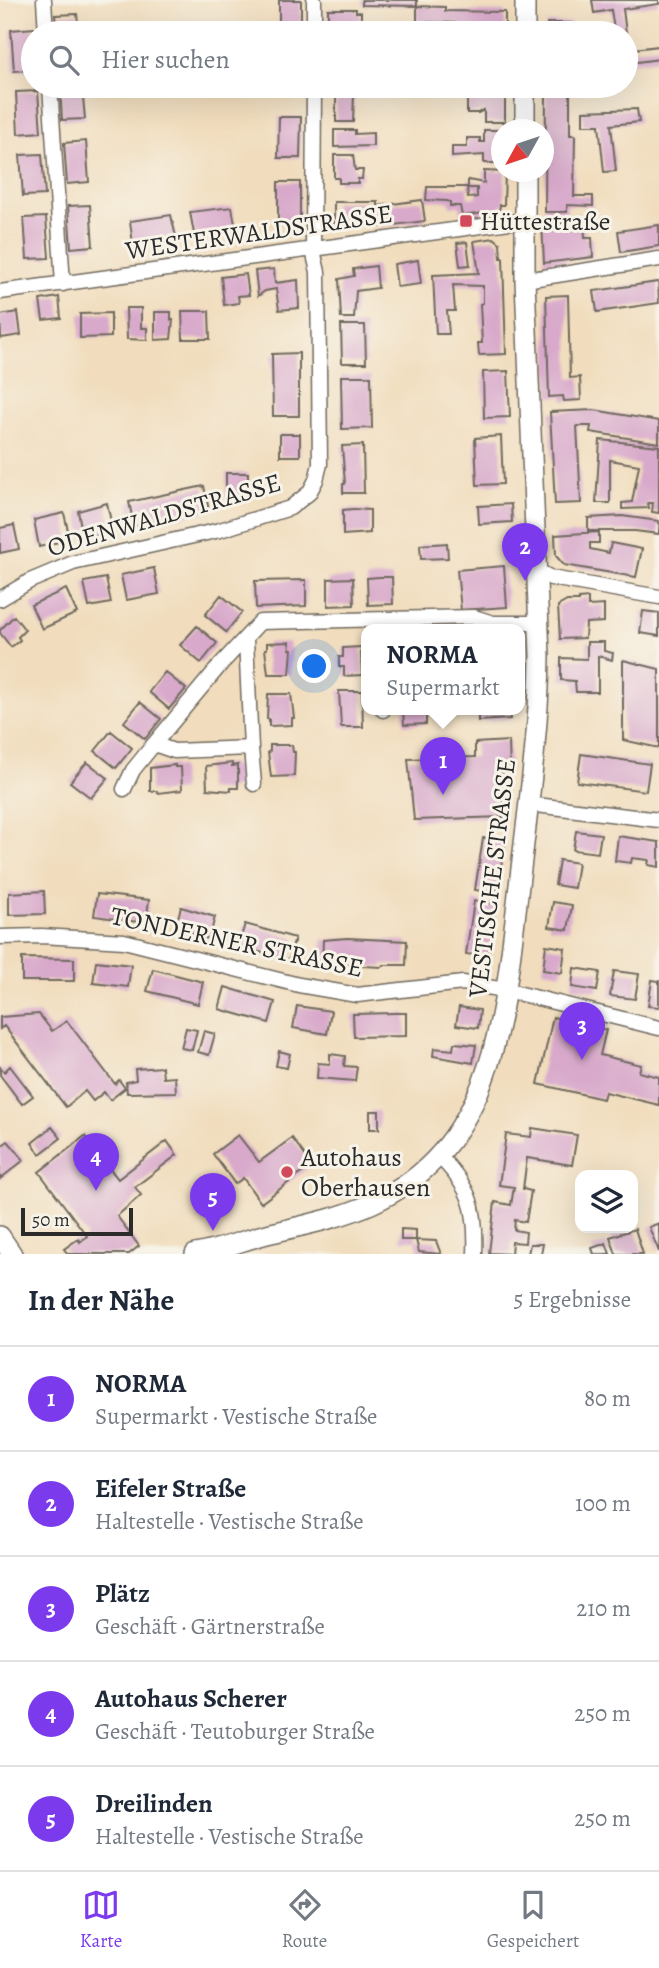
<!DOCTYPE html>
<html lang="de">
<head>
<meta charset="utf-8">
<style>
  body { margin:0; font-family:Alegreya,serif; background:#f2f2f3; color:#1f2937 }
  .controls { position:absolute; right:21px; bottom:21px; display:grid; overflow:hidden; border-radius:14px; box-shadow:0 7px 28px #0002 }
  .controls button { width:63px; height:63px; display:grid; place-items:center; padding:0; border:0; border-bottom:2px solid #e0e1e3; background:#fff; color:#1f2937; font:35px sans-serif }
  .compass { position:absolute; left:491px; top:119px; width:63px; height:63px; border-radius:50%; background:#fff; box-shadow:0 7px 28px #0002; rotate:230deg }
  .scale { position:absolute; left:21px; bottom:18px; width:112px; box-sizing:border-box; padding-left:7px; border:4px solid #2b2b2b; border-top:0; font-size:19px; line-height:24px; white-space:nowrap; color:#2b2b2b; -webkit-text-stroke:5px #f7f3e8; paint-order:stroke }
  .you { position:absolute; left:315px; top:667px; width:24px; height:24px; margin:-18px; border:5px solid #fff; border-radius:50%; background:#1a73e8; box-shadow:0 0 0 10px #1a73e833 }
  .badge { display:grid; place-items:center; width:46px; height:46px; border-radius:50%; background:#7c3aed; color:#fff; font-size:23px; font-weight:700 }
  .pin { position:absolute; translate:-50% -58px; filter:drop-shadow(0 2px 4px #0008) }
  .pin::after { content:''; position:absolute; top:37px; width:24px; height:21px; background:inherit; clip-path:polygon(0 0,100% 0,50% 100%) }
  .popup { position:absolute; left:361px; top:624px; width:164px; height:91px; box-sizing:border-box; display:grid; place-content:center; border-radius:14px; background:#fff; filter:drop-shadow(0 2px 5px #0005); font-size:23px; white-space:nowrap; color:#747a83 }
  .popup b { font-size:26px; color:#1f2937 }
  .popup::after { content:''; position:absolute; left:50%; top:100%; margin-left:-14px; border:14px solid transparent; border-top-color:#fff }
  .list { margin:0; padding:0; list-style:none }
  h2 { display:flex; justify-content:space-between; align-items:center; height:91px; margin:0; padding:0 28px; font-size:30px }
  h2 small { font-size:23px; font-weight:400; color:#747a83 }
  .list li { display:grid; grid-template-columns:46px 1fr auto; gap:21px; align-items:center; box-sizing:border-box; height:105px; padding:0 28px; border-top:2px solid #e0e1e3 }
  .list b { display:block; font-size:26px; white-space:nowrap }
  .list p { margin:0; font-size:23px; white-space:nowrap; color:#747a83 }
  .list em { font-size:23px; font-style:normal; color:#747a83 }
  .icon { flex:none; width:38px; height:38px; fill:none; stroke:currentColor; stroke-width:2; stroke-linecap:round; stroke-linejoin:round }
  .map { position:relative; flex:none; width:659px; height:1254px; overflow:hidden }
  .search { position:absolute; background:#fff; box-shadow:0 7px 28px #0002; left:21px; right:21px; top:21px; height:77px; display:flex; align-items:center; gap:18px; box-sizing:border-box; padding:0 24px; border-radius:38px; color:#747a83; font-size:26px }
  .sheet { height:616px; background:#fff }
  nav { display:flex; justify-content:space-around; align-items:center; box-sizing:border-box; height:98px; border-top:2px solid #e0e1e3; background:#fff; font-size:19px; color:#747a83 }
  nav a { display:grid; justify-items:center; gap:4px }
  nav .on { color:#7c3aed }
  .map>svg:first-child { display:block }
  .building { fill:#d8a9cb }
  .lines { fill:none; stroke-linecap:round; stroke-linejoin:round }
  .street-casing { stroke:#70695e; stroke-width:17 }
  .secondary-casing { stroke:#70695e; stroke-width:22 }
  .street { stroke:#fff; stroke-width:14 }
  .secondary { stroke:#fff; stroke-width:19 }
  .poi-dot { fill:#d1495b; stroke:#f7f3e8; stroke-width:2.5 }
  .labels { text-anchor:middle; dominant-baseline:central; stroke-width:6; stroke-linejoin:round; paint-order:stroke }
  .poi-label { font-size:26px; fill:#2b2b2b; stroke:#f7f3e8; text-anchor:start }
  .street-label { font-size:26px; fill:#2b2b2b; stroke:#f7f3e8 }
</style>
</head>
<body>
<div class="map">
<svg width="659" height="1254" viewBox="0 0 659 1254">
  <rect width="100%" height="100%" fill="#f7f3e8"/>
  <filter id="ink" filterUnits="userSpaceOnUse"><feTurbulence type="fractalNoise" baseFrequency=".0143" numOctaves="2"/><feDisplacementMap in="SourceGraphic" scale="14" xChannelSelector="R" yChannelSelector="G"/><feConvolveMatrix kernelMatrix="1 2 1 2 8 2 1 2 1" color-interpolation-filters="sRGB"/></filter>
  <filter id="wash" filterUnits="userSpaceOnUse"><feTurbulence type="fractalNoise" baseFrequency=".00686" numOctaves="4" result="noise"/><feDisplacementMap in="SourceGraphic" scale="28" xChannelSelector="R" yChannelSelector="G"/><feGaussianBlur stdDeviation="1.57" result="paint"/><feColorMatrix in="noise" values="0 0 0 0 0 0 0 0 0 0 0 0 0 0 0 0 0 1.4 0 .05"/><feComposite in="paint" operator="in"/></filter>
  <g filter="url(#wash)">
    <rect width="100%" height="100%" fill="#f1ddbd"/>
    <g id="blocks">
      <path class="building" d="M279,0H301V26H279Z
        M362,0H417V6L362,5Z
        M592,0H659V4L623,9L626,33H609V30L614,29L611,10L594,13Z
        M417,6L445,7V11L505,12V33H459V23L417,22Z
        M328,9H356V12H361V29H356V32H328Z
        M77,14L79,33H57L55,15Z
        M547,23H571L570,33H547Z
        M34,28L33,70L14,71L11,30Z
        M659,46V59L629,63L630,68L626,69V50Z
        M60,86H82L85,119L62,120Z
        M279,86H301V92H279Z
        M546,86H570V135H575L574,196H593V206L567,205V212H545Z
        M458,90H478V95L505,94V122H484V110L478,113H467V97L459,98Z
        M38,91L41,132L18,134L16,92Z
        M336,94H354L353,122H336Z
        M637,109L639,122L611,125L616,171L604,172L599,125H583V111Z
        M279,117H301L300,158H278Z
        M334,130H355V134L373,133V146L334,147Z
        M484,130H501V163H484V155L452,157V147H467V138H480V142H484Z
        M86,141L89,182L67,184L64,143Z
        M42,154L45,195L23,196L20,155Z
        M334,155H353L355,170H363L362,179H358V183H339V178H334Z
        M484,171L505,172L504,205H500L499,211L462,216L460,206H450V202L447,201L426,200L427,187H467L468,198L477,197V188H468V180L484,183Z
        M278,182H300V224L278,223Z
        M422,200L425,221L379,227L378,223H334V202H378V206Z
        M90,205L93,246L71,248L68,206Z
        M232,207L236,230L194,234L190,212Z
        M171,215L176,237L133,244L130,221Z
        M46,217L49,258L27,259L24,218Z
        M564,218L584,219L585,238H592L593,257L544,263L542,223H565Z
        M659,225V246L621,252L618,231Z
        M494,238L500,243L501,258H503L506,354L479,355L478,343H482L480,304L483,303V286L453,285L455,311H447L449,334H436L433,275L479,273L474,241Z
        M467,242L470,265L460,266L457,243Z
        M418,260L421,284L397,287L394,264Z
        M376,266L378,288L356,291L354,318H341L339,279L354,276L353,269Z
        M274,269L275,283L298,280L299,308L279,310L276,289L265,291L258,296L255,271Z
        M246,274L249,295L238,296L239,303L224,305L221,277Z
        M658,282L659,303L597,312L594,291Z
        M568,295L570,378L580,377L581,400L564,401L563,396L549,397L546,296Z
        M59,297L61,318L43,320L40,300Z
        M126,308H141V328H147V340L127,339Z
        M182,311H209L210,339H183Z
        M18,312L21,335L1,338L0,315Z
        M155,312H171V320H173L171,339L155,340Z
        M111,313V337L80,338V314Z
        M341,325H365L366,363H342Z
        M299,353V416H273L272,354Z
        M508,371L510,417L484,418L483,372Z
        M341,376H371L372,428L342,429Z
        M594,410L659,421V443L590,432L591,426H577L581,503L555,504L550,412Z
        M280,434H300V456H280Z
        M501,436L503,484L477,485L475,438Z
        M600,440L659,446V513L652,512L653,503H648L649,508L622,509V503L632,502L639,465L610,460V503H596Z
        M363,445L364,493H343V484H345L342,446Z
        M226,473H248V499L226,498Z
        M204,486L209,511L134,526L129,502Z
        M107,503L113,531L83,538L78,511Z
        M511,504L512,522L479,524L478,506Z
        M353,509L370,510V533L343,535V510Z
        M64,513L70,539L39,547L34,520Z
        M622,516L659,521V534L635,531H588V518Z
        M14,525L19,549L0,553V528Z
        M599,532V543H590V549L609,553L611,543L642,549L636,577L564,565L556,556L555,535Z
        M447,543L448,558L421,559L420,545Z
        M504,566L507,607L461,610L457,570Z
        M154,568L159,594L126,600L121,575Z
        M379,577H392L393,604L368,605L367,578Z
        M106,578L111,603L89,607L84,582Z
        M353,578L354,605L328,606V579Z
        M306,580V606L256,608L255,581Z
        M66,589L77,613L42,629L31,605Z
        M221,595L242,612L226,632L205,615Z
        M588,598V606L604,605V622L586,623L585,638L560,639L558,606L567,601H579V599Z
        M643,611L659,613V636L640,633Z
        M14,616L25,630L18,637L20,640L11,647L0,633V630Z
        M197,626L217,643L201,663L180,645Z
        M289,642L290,649H292L290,674H268L265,649H267V643Z
        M587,642H604V651L613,653L612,660L598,656V692H576L575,681L561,680V658L587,659Z
        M361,647L362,675L344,676V667H339V657H343V648Z
        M623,660L659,669V748L623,740Z
        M165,672L186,689L169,709L149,692Z
        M339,691H362L363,727H341Z
        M268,694H291L294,718H292V725L269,726V719H267Z
        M140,702L161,719L145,739L124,722Z
        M403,709H426V724L404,725Z
        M478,709H509L510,719L478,721Z
        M111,731L132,748L116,768L95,751Z
        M509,741L510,771L501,772L503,817L414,820L408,759L475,757V743Z
        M270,745H292L293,752H295L294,776L271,777L268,752L270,751Z
        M581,754L650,764L646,791L577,782Z
        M87,762L108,778L91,798L70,782Z
        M232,763V766L238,765V788H231V791L207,789L206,766Z
        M175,765V767H181L182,790L158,793L157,791H150V768Z
        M576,831L601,834L598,853L573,850Z
        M618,836L659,842V867L648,865L649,860L640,859L632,858L631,863L615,861Z
        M483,838L505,841L497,893L475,890Z
        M559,860L578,863L574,888L555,885Z
        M44,891L45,914L9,915V893Z
        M97,894L149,900L146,923L94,916Z
        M474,901L496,904L488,957L466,954Z
        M553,902L572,905L568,930L549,927Z
        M181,907L215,917L209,939L175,928Z
        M245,924L295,938L289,960L238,946Z
        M347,938L407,941L406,965H383L382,967L322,964L323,940Z
        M546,945L565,948L562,973L543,970Z
        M22,958L74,959V981H22Z
        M96,961L131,965L128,987L93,983Z
        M574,968L600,972L597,991L572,987Z
        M153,969L203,982L198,1004L147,991Z
        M614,971L639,974L635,999L610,996Z
        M652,980L659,981V1007L648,1006Z
        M225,987L275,1002L269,1023L219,1009Z
        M297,1006L331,1011L327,1034L293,1028Z
        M459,1007L480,1010L478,1028L456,1025Z
        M395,1013H406V1036L354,1037L353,1014Z
        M39,1014L52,1031L67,1021L115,1084L119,1080L125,1088L110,1100L104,1092L93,1101L85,1091L66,1107L4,1026L0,1029V1017Z
        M553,1017L606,1030L600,1055L641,1065L639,1072L659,1077V1105L605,1092L603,1099L538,1084Z
        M186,1028L197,1030L192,1050L181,1048Z
        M204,1031L215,1034L209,1055L198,1052Z
        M454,1043L476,1045L473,1063L433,1056L434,1048L453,1050Z
        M279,1051L290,1054L287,1068L276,1066Z
        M330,1054L345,1056L344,1066L357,1067L355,1081L317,1078L318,1063L330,1064Z
        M10,1066L33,1096L22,1104L0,1075V1067L4,1072Z
        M162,1067L163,1078L175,1077L176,1092L127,1093L126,1082L136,1080L135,1069Z
        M370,1111H379V1129H370Z
        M52,1127L61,1138L40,1154L32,1143Z
        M532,1128L577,1135L572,1165L527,1158L523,1189L531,1191L526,1222L515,1220L514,1230L526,1232L525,1243L512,1242L511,1254L489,1253L495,1202L511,1205L514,1187L499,1185L506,1134L531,1137Z
        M238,1135L259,1162L292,1138L312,1165L261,1203L243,1178L235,1184L213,1154Z
        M85,1136L118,1179L167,1141L177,1155L135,1187L141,1195L117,1216L139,1246L129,1254H68L64,1249L78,1239L80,1242L87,1236L39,1172Z
        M8,1141L24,1160L0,1179V1147Z
        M659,1223V1252L649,1227Z
        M401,1229L416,1230V1240H401Z
        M635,1229L643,1254H616L610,1237Z
        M416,1240L436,1241L441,1254L419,1252Z
        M606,1243L610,1254H594L592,1248Z
        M530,1244H543L541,1254H528Z"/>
    </g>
  </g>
  <g filter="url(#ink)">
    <use href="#blocks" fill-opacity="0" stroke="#70695e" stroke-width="2"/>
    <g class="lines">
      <g class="street-casing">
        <path id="street" d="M44,0L46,33
          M314,33V0
          M50,86L63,284
          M525,280L659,259
          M0,292L525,220
          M536,570L551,578L659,597
          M0,599L30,581L73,563L220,530L290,508L309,493L316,480L320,464L318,272L313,250L314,86
          M246,639L251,748L174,751L154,744L221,664L260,622L474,617L493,623H538
          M383,709V710
          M251,748L254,784
          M124,789L133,770L154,744
          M528,804L659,820
          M0,937L42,936L124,941L299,985L357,995L463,983L505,990L659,1028
          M438,1155C471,1188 477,1208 475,1254"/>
      </g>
      <g class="secondary-casing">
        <path id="secondary" d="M525,33V0
          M525,130V86
          M0,1236L12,1254
          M195,1254C220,1250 246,1239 271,1233C306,1225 340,1218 373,1203C496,1147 504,1011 518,894C527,815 539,736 540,656L525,280V172"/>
      </g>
      <use href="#street" class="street"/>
      <use href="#secondary" class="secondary"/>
    </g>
  </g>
  <g class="poi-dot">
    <rect x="459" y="214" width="14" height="14" rx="3.5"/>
    <circle cx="287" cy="1172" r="7"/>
  </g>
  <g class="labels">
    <g class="poi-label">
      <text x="480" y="221">Hüttestraße</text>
      <text x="301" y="1157">Autohaus<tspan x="301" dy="30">Oberhausen</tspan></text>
    </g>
    <g class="street-label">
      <text transform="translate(259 232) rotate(-8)">WESTERWALDSTRASSE</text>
      <text transform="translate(164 515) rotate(-16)">ODENWALDSTRASSE</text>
      <text transform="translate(492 878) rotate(-83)">VESTISCHE STRASSE</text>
      <text transform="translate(237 942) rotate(12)">TONDERNER STRASSE</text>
    </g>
  </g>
</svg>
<div class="controls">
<button><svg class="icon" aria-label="layers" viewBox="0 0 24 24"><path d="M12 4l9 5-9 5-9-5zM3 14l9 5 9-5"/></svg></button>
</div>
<svg class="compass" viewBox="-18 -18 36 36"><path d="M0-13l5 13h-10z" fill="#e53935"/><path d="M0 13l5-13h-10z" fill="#747a83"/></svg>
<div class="scale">50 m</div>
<div class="you"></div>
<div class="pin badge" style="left:443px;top:795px">1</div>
<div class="popup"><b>NORMA</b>Supermarkt</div>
<div class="pin badge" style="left:525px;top:581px">2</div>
<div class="pin badge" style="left:582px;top:1060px">3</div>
<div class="pin badge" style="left:96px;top:1191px">4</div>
<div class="pin badge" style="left:213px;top:1231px">5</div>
<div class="search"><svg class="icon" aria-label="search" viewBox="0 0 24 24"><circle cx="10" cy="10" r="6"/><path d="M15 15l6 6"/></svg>Hier suchen</div>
</div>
<section class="sheet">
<h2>In der Nähe<small>5 Ergebnisse</small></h2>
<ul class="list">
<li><span class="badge">1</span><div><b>NORMA</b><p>Supermarkt · Vestische Straße</p></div><em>80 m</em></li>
<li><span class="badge">2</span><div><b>Eifeler Straße</b><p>Haltestelle · Vestische Straße</p></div><em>100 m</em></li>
<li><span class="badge">3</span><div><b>Plätz</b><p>Geschäft · Gärtnerstraße</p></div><em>210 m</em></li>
<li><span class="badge">4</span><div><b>Autohaus Scherer</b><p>Geschäft · Teutoburger Straße</p></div><em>250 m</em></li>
<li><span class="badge">5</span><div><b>Dreilinden</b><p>Haltestelle · Vestische Straße</p></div><em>250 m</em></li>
</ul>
</section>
<nav>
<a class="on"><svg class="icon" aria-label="map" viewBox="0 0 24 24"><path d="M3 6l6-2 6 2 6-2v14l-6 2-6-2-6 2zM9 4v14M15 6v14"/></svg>Karte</a>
<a><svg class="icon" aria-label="directions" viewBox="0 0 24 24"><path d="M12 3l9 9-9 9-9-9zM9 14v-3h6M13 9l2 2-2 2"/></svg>Route</a>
<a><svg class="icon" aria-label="saved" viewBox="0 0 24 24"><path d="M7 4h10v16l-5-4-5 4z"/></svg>Gespeichert</a>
</nav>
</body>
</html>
